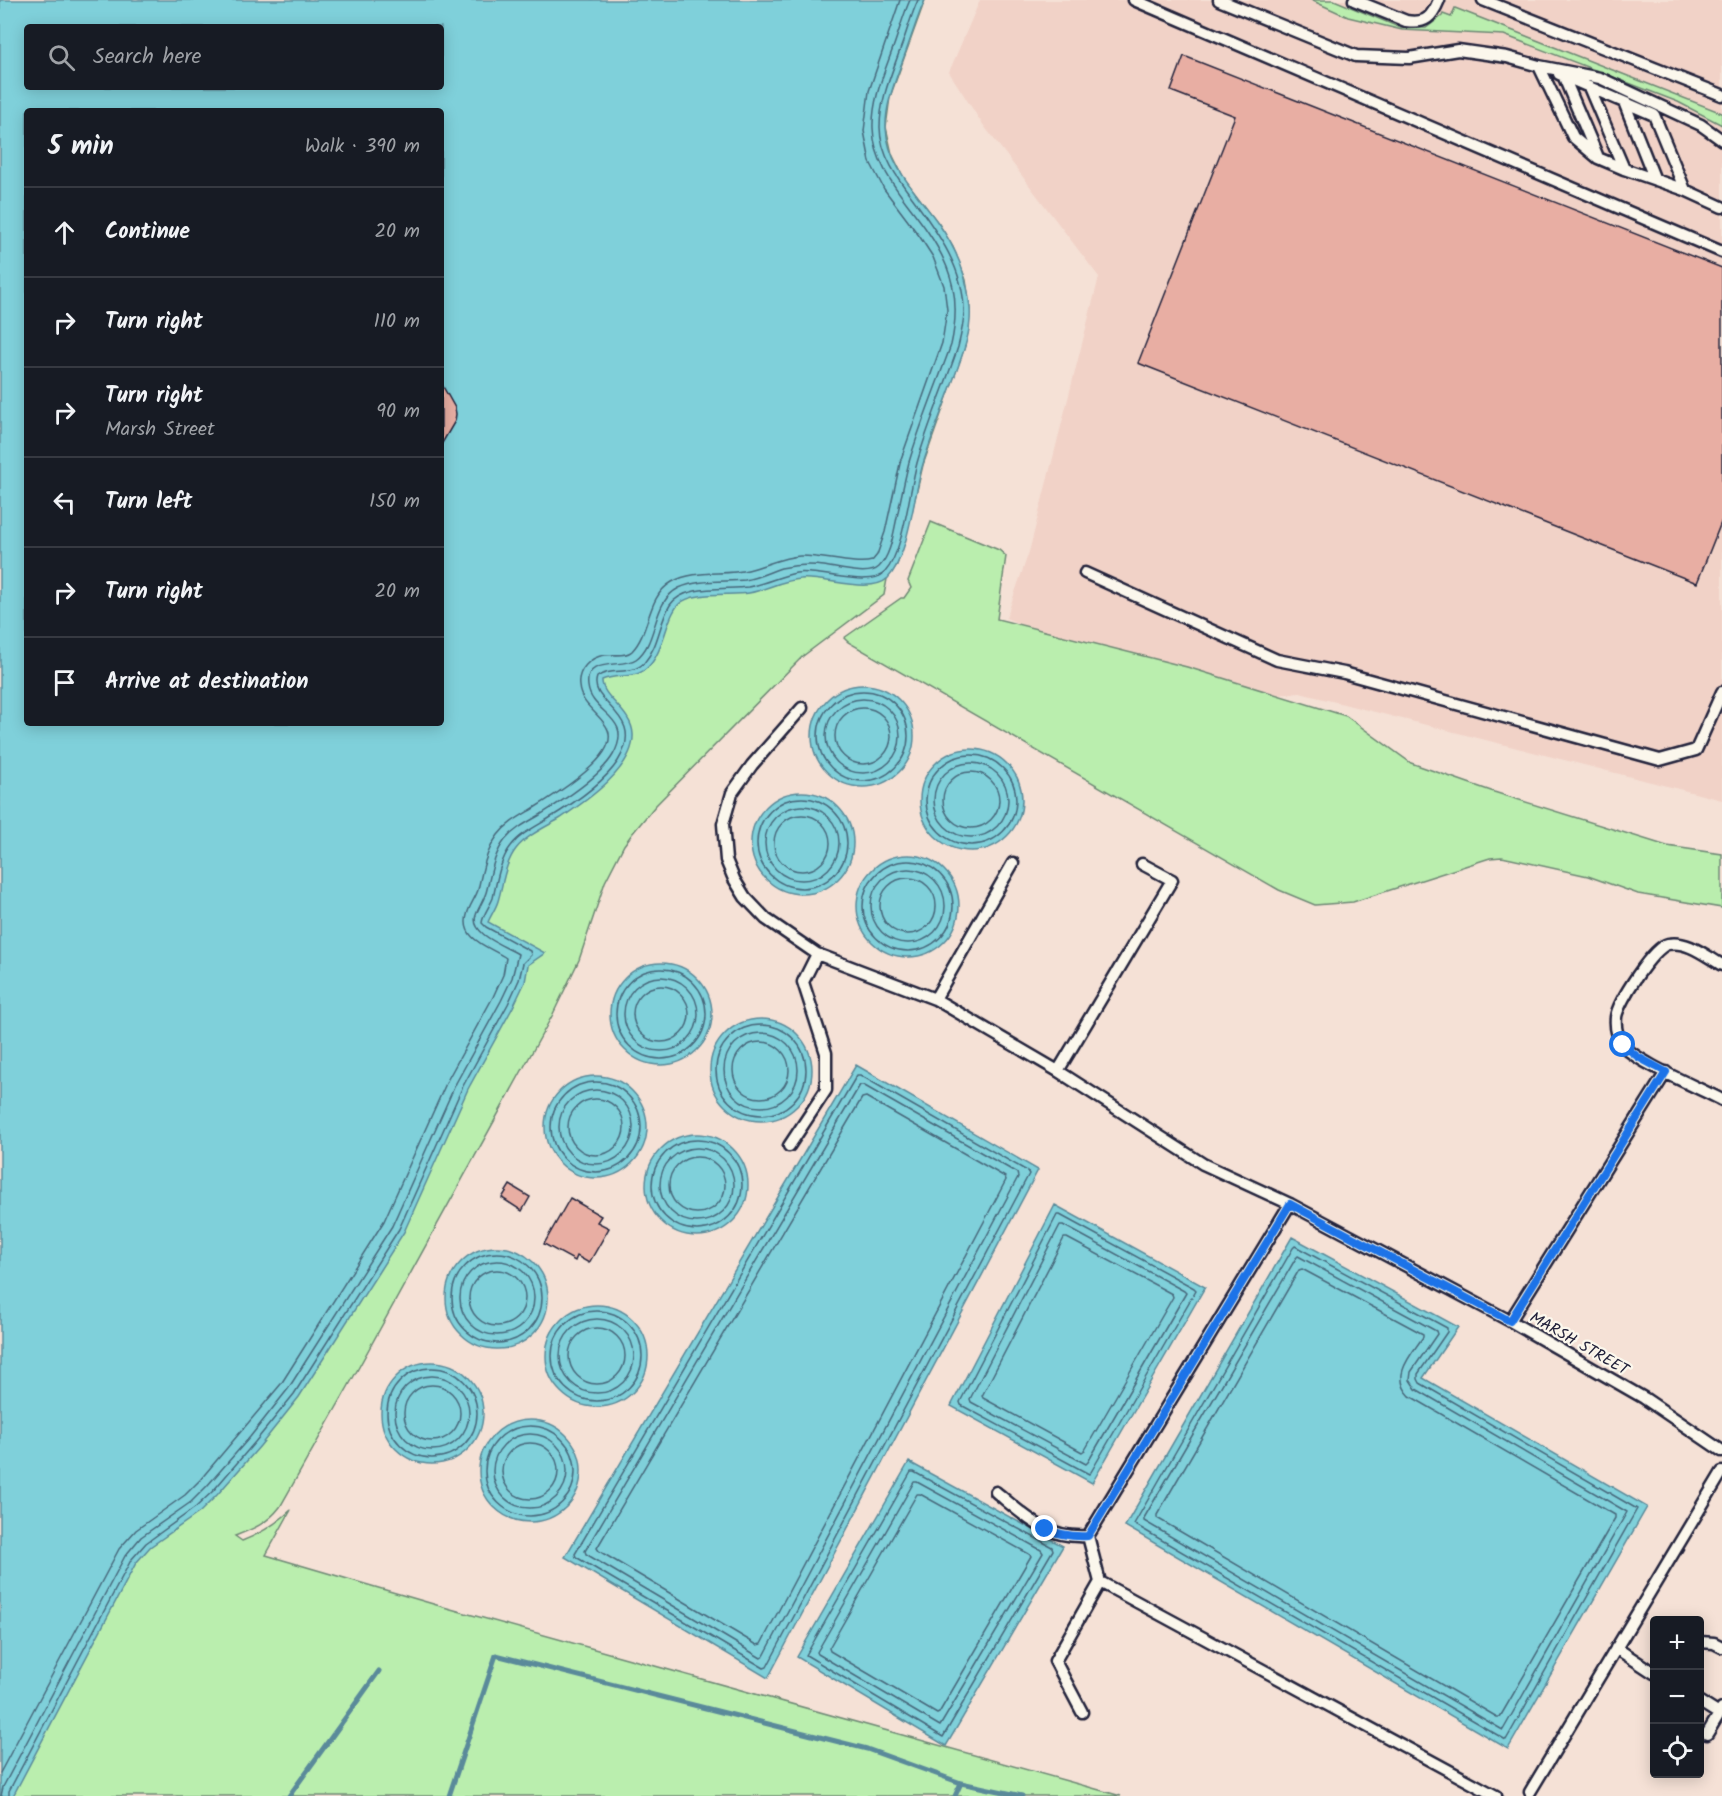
<!DOCTYPE html>
<html lang="en">
<head>
<meta charset="utf-8">
<style>
  body { margin:0; font-family:Kalam,sans-serif; background:#242831; color:#f1f3f6 }
  .controls { position:absolute; right:18px; bottom:18px; display:grid; overflow:hidden; border-radius:6px; box-shadow:0 3px 15px #0003 }
  .controls button { width:54px; height:54px; display:grid; place-items:center; padding:0; border:0; border-bottom:2px solid #363941; background:#171b24; color:#f1f3f6; font:30px sans-serif }
  .stop { position:absolute; width:18px; height:18px; margin:-14px; border:4px solid #1a73e8; border-radius:50%; background:#fff }
  .stop.end { background:#1a73e8; border-color:#fff; box-shadow:0 2px 6px #0008 }
  .list { margin:0; padding:0; list-style:none }
  h2 { display:flex; justify-content:space-between; align-items:center; height:78px; margin:0; padding:0 24px; font-size:26px }
  h2 small { font-size:20px; font-weight:400; color:#9ea1a6 }
  .list li { display:grid; grid-template-columns:39px 1fr auto; gap:18px; align-items:center; box-sizing:border-box; height:90px; padding:0 24px; border-top:2px solid #363941 }
  .list b { display:block; font-size:22px; white-space:nowrap }
  .list p { margin:0; font-size:20px; white-space:nowrap; color:#9ea1a6 }
  .list em { font-size:20px; font-style:normal; color:#9ea1a6 }
  .icon { flex:none; width:33px; height:33px; fill:none; stroke:currentColor; stroke-width:2; stroke-linecap:round; stroke-linejoin:round }
  .map { position:relative; flex:none; width:1722px; height:1796px; overflow:hidden }
  .search { position:absolute; background:#171b24; box-shadow:0 3px 15px #0003; left:24px; top:24px; width:420px; height:66px; display:flex; align-items:center; gap:15px; box-sizing:border-box; padding:0 21px; border-radius:6px; color:#9ea1a6; font-size:22px }
  .panel { position:absolute; background:#171b24; box-shadow:0 3px 15px #0003; left:24px; top:108px; width:420px; height:618px; border-radius:6px }
  .map>svg:first-child { display:block }
  .built { fill:#f1d2c7 }
  .green { fill:#baeeae; stroke:#6e8874; stroke-width:1.5 }
  .water { fill:#7fd0da; stroke:#5a8a9a; stroke-width:1.5; fill-rule:evenodd }
  .lines { fill:none; stroke-linecap:round; stroke-linejoin:round }
  .shore { stroke:#47687b; stroke-width:1.5 }
  .stream { stroke:#5a8a9a; stroke-width:5 }
  .building { fill:#e8aea3; stroke:#22223b; stroke-width:1.5 }
  .lane-casing { stroke:#22223b; stroke-width:15 }
  .lane { stroke:#fbf7ec; stroke-width:10 }
  .route { stroke:#1a73e8; stroke-width:8 }
  .labels { text-anchor:middle; dominant-baseline:central; stroke-width:4.5; stroke-linejoin:round; paint-order:stroke }
  .street-label { font-size:16px; fill:#22223b; stroke:#fbf7ec }
</style>
</head>
<body>
<div class="map">
<svg width="1722" height="1796" viewBox="0 0 1722 1796">
  <rect width="100%" height="100%" fill="#f5e1d6"/>
  <filter id="ink" filterUnits="userSpaceOnUse"><feTurbulence type="fractalNoise" baseFrequency=".0167" numOctaves="2"/><feDisplacementMap in="SourceGraphic" scale="12" xChannelSelector="R" yChannelSelector="G"/><feConvolveMatrix kernelMatrix="1 2 1 2 8 2 1 2 1" color-interpolation-filters="sRGB"/></filter>
  <g filter="url(#ink)">
    <path class="built" d="M980,0H1722V800L1300,693L1198,701L1006,618L1029,552L1099,277L981,122L949,72Z"/>
    <path class="green" d="M925,0L890,97L886,127L892,154L904,178L939,224L953,247L966,280L970,309L969,328L964,349L923,465L906,537L897,565L887,579L884,595L803,656L655,806L632,834L624,845L605,882L579,960L552,1016L348,1387L280,1507C268,1523 253,1529 235,1536L242,1541C262,1533 276,1524 291,1510L266,1555L440,1606L1121,1796H0Z
      M1311,0H1334L1401,28H1426L1442,16L1443,14L1451,17L1455,8L1722,113V125L1678,102L1504,35L1402,30L1348,17Z
      M931,522L999,550L1006,556L997,619L1187,667L1346,716L1411,763L1494,792L1667,846L1722,854V908L1638,894L1588,876L1502,857L1490,858L1353,902L1315,905L1279,890L848,642L844,638L901,598H904L911,588L908,581Z"/>
    <path class="water" d="M0,0H925C917,17 912,36 905,54C897,77 885,103 886,128C888,167 918,194 938,223C956,248 968,278 970,308C972,332 962,356 954,378C944,406 932,435 923,464C914,493 909,556 888,578C871,595 823,576 800,579C782,580 766,590 749,593C730,596 692,591 679,604C666,617 664,653 647,668C634,680 616,673 602,680C601,697 632,711 633,734C635,768 586,801 561,818C546,827 527,835 516,849C505,863 503,884 498,901C496,908 491,915 488,922L545,953L528,965L525,982L513,1007L468,1089L404,1232L299,1397L260,1446L217,1495L200,1512L150,1547L136,1563L13,1796H0ZM27,27H441V87H27ZM27,111H441V723H27Z
      M812 736a51 51 0 1 1 102 0a51 51 0 1 1-102 0Z
      M920 800a51 51 0 1 1 102 0a51 51 0 1 1-102 0Z
      M751 843a51 51 0 1 1 102 0a51 51 0 1 1-102 0Z
      M857 906a51 51 0 1 1 102 0a51 51 0 1 1-102 0Z
      M610 1014a51 51 0 1 1 102 0a51 51 0 1 1-102 0Z
      M710 1070a51 51 0 1 1 102 0a51 51 0 1 1-102 0Z
      M856,1065L1038,1170L768,1678L565,1557Z
      M545 1127a51 51 0 1 1 102 0a51 51 0 1 1-102 0Z
      M646 1185a51 51 0 1 1 102 0a51 51 0 1 1-102 0Z
      M1055,1205L1205,1287L1092,1483L951,1406Z
      M1292,1237L1458,1327L1423,1378L1647,1507L1508,1749L1125,1526Z
      M446 1298a51 51 0 1 1 102 0a51 51 0 1 1-102 0Z
      M546 1356a51 51 0 1 1 102 0a51 51 0 1 1-102 0Z
      M381 1413a51 51 0 1 1 102 0a51 51 0 1 1-102 0Z
      M479 1471a51 51 0 1 1 102 0a51 51 0 1 1-102 0Z
      M909,1462L1063,1546L946,1746L797,1657Z"/>
    <g class="lines">
      <path class="shore" d="M818 736a45 45 0 1 1 90 0a45 45 0 1 1-90 0Z
        M826 736a37 37 0 1 1 74 0a37 37 0 1 1-74 0Z
        M835 736a28 28 0 1 1 56 0a28 28 0 1 1-56 0Z
        M926 800a45 45 0 1 1 90 0a45 45 0 1 1-90 0Z
        M934 800a37 37 0 1 1 74 0a37 37 0 1 1-74 0Z
        M943 800a28 28 0 1 1 56 0a28 28 0 1 1-56 0Z
        M757 843a45 45 0 1 1 90 0a45 45 0 1 1-90 0Z
        M765 843a37 37 0 1 1 74 0a37 37 0 1 1-74 0Z
        M774 843a28 28 0 1 1 56 0a28 28 0 1 1-56 0Z
        M863 906a45 45 0 1 1 90 0a45 45 0 1 1-90 0Z
        M871 906a37 37 0 1 1 74 0a37 37 0 1 1-74 0Z
        M880 906a28 28 0 1 1 56 0a28 28 0 1 1-56 0Z
        M616 1014a45 45 0 1 1 90 0a45 45 0 1 1-90 0Z
        M624 1014a37 37 0 1 1 74 0a37 37 0 1 1-74 0Z
        M633 1014a28 28 0 1 1 56 0a28 28 0 1 1-56 0Z
        M716 1070a45 45 0 1 1 90 0a45 45 0 1 1-90 0Z
        M724 1070a37 37 0 1 1 74 0a37 37 0 1 1-74 0Z
        M733 1070a28 28 0 1 1 56 0a28 28 0 1 1-56 0Z
        M857,1075H860L1027,1171L1029,1174L767,1667L764,1668L576,1557L575,1554Z
        M551 1127a45 45 0 1 1 90 0a45 45 0 1 1-90 0Z
        M860,1085H863L1017,1173L1018,1177L764,1656L761,1658L586,1554L585,1551Z
        M559 1127a37 37 0 1 1 74 0a37 37 0 1 1-74 0Z
        M866,1097L1005,1177L1006,1180L761,1644L757,1645L599,1551L597,1548L862,1098Z
        M568 1127a28 28 0 1 1 56 0a28 28 0 1 1-56 0Z
        M652 1185a45 45 0 1 1 90 0a45 45 0 1 1-90 0Z
        M660 1185a37 37 0 1 1 74 0a37 37 0 1 1-74 0Z
        M669 1185a28 28 0 1 1 56 0a28 28 0 1 1-56 0Z
        M1057,1215H1060L1194,1288L1196,1290L1091,1472L1089,1474L961,1405L960,1402Z
        M1060,1225H1063L1184,1291L1186,1293L1088,1462L1086,1464L971,1402L970,1399Z
        M1064,1238H1067L1172,1294L1173,1297L1085,1450L1082,1452L983,1398L982,1396Z
        M1295,1246L1447,1328V1332L1418,1374V1379L1420,1383L1637,1509L1506,1740L1134,1524L1293,1248Z
        M452 1298a45 45 0 1 1 90 0a45 45 0 1 1-90 0Z
        M1298,1256L1436,1331L1437,1334L1411,1372L1410,1380L1416,1389L1627,1512L1503,1730L1501,1729L1144,1521V1518L1296,1258Z
        M460 1298a37 37 0 1 1 74 0a37 37 0 1 1-74 0Z
        M1302,1269L1423,1334V1337C1411,1355 1390,1376 1410,1396L1615,1515V1518L1500,1717H1497L1157,1518V1515L1299,1270Z
        M469 1298a28 28 0 1 1 56 0a28 28 0 1 1-56 0Z
        M552 1356a45 45 0 1 1 90 0a45 45 0 1 1-90 0Z
        M560 1356a37 37 0 1 1 74 0a37 37 0 1 1-74 0Z
        M569 1356a28 28 0 1 1 56 0a28 28 0 1 1-56 0Z
        M387 1413a45 45 0 1 1 90 0a45 45 0 1 1-90 0Z
        M395 1413a37 37 0 1 1 74 0a37 37 0 1 1-74 0Z
        M404 1413a28 28 0 1 1 56 0a28 28 0 1 1-56 0Z
        M485 1471a45 45 0 1 1 90 0a45 45 0 1 1-90 0Z
        M493 1471a37 37 0 1 1 74 0a37 37 0 1 1-74 0Z
        M502 1471a28 28 0 1 1 56 0a28 28 0 1 1-56 0Z
        M911,1472H914L1052,1547L1053,1550L943,1737L806,1655Z
        M914,1482H917L1041,1550L1043,1553L940,1726L818,1654L817,1652Z
        M917,1494H920L1029,1554L1031,1556L939,1713L937,1714L830,1651L829,1648Z
        M0,1773L119,1549L136,1530L185,1495L200,1480L281,1384L384,1221L448,1079L493,997L503,975L506,958C490,947 460,940 467,915C469,906 475,899 478,890C482,871 486,851 498,835C507,823 521,816 534,808C555,795 591,772 604,752C624,721 581,714 579,686C577,670 590,657 605,655C613,654 626,657 632,651C651,631 646,597 672,582C695,569 723,576 748,570C765,566 782,557 800,556C820,555 856,566 872,561L877,555L885,532L901,459L942,343L947,310L944,286L933,257L920,237L884,189L870,162L864,131L869,91L900,0
        M1,1796L3,1787L125,1556L141,1537L191,1502L207,1486L250,1437L288,1389L392,1226L456,1083L501,1001L512,978L518,954C505,946 469,934 476,915C479,906 485,899 487,889C491,873 494,854 505,840C514,829 528,822 540,815C562,801 600,777 613,755C635,716 591,715 588,686C584,656 622,669 636,659C659,642 651,602 679,588C698,579 724,582 745,580C757,578 769,572 781,568C795,565 810,564 824,566C838,568 869,577 879,567C890,556 893,536 896,522C900,502 904,482 909,462C921,422 937,384 951,345C961,301 953,269 928,232C906,199 874,170 873,128C872,100 884,73 893,48C899,32 903,15 910,0
        M9,1796V1791L131,1560L146,1543L196,1507L213,1491L255,1442L294,1394L399,1229L463,1086L508,1004L519,980L523,963L531,955L530,951L486,927L482,923C483,914 490,906 493,898C497,880 500,860 511,846C520,834 535,827 548,819C571,805 604,783 618,761C648,713 587,705 597,677C611,667 631,676 644,663C659,646 659,623 670,605C684,584 726,590 748,587C764,584 780,576 796,573C819,569 870,589 885,572C904,551 909,492 917,463C928,424 945,386 958,347C961,335 964,323 964,311C964,269 938,233 914,200C898,179 880,155 880,127C880,99 892,73 901,47C907,32 911,15 918,0"/>
      <path class="stream" d="M289,1796L379,1671
        M449,1796L496,1655L867,1749L961,1783L1022,1796
        M955,1796L961,1783"/>
    </g>
    <path class="building" d="M1184,56L1722,268V520L1697,583L1138,363L1235,116L1171,91Z
      M441,383L455,408L456,414L455,421L441,445Z
      M510,1185L530,1197L522,1211L502,1198Z
      M570,1198L601,1216L597,1222L609,1228L589,1263L577,1256L575,1261L544,1244Z"/>
    <g class="lines">
      <g class="lane-casing">
        <path id="lane" d="M1134,0L1722,252
          M1219,0L1356,56L1409,58L1458,50L1507,57L1539,66L1600,78L1701,125L1722,140
          M1354,0L1406,21C1426,24 1432,17 1439,0
          M1483,0L1722,95
          M1539,66L1573,137L1598,158L1624,169L1685,190L1722,207
          M1559,74L1654,115L1685,190
          M1563,75L1597,155
          M1589,87L1624,169
          M1624,102L1655,180
          M1085,573L1277,660L1344,673L1660,760L1696,750L1722,692
          M802,708L752,765L732,793L723,824L726,860L734,879L745,897L766,919L817,954
          M1013,863L935,999L1058,1071L1203,1164L1290,1204L1510,1321L1644,1398L1722,1451
          M1722,965C1706,956 1687,940 1668,944C1653,947 1618,1002 1616,1017C1615,1027 1617,1036 1622,1044C1635,1062 1700,1088 1722,1100
          M1058,1071L1172,880L1142,864
          M789,1146L826,1090V1053L803,982L817,954L935,999
          M1290,1204L1088,1536L1100,1582L1496,1796
          M1510,1321L1666,1072
          M996,1492C1026,1517 1047,1539 1088,1536
          M1700,1642L1714,1643L1722,1647
          M1616,1648L1654,1673
          M1700,1702L1719,1714
          M1082,1712L1055,1661L1100,1582
          M1707,1734L1722,1709
          M1530,1792L1722,1472"/>
      </g>
      <use href="#lane" class="lane"/>
    </g>
  </g>
  <g class="lines" filter="url(#ink)">
    <path class="route" d="M1045,1529C1060,1535 1072,1537 1088,1536L1290,1204L1510,1321L1666,1072L1638,1057L1623,1045"/>
  </g>
  <g class="labels">
    <g class="street-label">
      <text transform="translate(1579 1344) rotate(30)">MARSH STREET</text>
    </g>
  </g>
</svg>
<div class="controls">
<button>+</button>
<button>−</button>
<button><svg class="icon" aria-label="locate" viewBox="0 0 24 24"><circle cx="12" cy="12" r="6"/><path d="M12 2v4M12 18v4M2 12h4M18 12h4"/></svg></button>
</div>
<div class="stop" style="left:1623px;top:1045px"></div>
<div class="stop end" style="left:1045px;top:1529px"></div>
<div class="search"><svg class="icon" aria-label="search" viewBox="0 0 24 24"><circle cx="10" cy="10" r="6"/><path d="M15 15l6 6"/></svg>Search here</div>
<section class="panel">
<h2>5 min<small>Walk · 390 m</small></h2>
<ul class="list">
<li><svg class="icon" aria-label="ahead" viewBox="0 0 24 24"><path d="M12 20V5M6 11l6-6 6 6"/></svg><div><b>Continue</b></div><em>20 m</em></li>
<li><svg class="icon" aria-label="right" viewBox="0 0 24 24"><path d="M7 20v-9h11M14 6l5 5-5 5"/></svg><div><b>Turn right</b></div><em>110 m</em></li>
<li><svg class="icon" aria-label="right" viewBox="0 0 24 24"><path d="M7 20v-9h11M14 6l5 5-5 5"/></svg><div><b>Turn right</b><p>Marsh Street</p></div><em>90 m</em></li>
<li><svg class="icon" aria-label="left" viewBox="0 0 24 24"><path d="M17 20v-9H6M10 6l-5 5 5 5"/></svg><div><b>Turn left</b></div><em>150 m</em></li>
<li><svg class="icon" aria-label="right" viewBox="0 0 24 24"><path d="M7 20v-9h11M14 6l5 5-5 5"/></svg><div><b>Turn right</b></div><em>20 m</em></li>
<li><svg class="icon" aria-label="arrive" viewBox="0 0 24 24"><path d="M6 21V4h12l-3 4 3 4H6"/></svg><div><b>Arrive at destination</b></div></li>
</ul>
</section>
</div>
</body>
</html>
